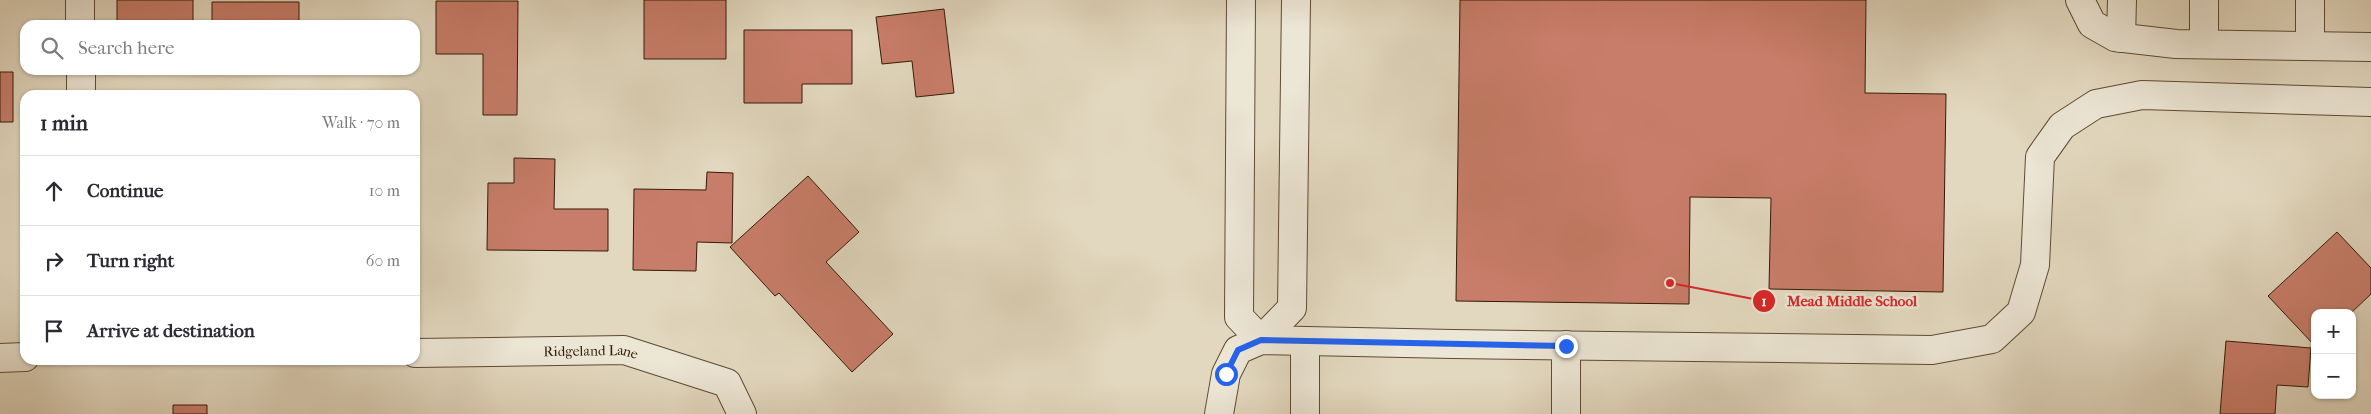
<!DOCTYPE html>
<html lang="en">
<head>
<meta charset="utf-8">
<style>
  body { margin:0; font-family:"IM FELL French Canon",serif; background:#f7f7f7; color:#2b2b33 }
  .controls { position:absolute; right:15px; bottom:15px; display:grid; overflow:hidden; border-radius:10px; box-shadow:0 1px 4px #0004 }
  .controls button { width:45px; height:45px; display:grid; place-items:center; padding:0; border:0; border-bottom:1px solid #e1e1e2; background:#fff; color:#2b2b33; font:25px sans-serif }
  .stop { position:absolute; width:15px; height:15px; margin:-11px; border:4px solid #2563eb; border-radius:50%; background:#fff }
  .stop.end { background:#2563eb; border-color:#fff; box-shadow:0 1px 5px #0008 }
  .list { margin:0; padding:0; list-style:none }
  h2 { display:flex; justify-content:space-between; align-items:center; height:65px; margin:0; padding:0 20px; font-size:21px }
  h2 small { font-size:16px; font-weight:400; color:#7c7c81 }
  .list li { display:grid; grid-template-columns:32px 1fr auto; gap:15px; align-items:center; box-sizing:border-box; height:70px; padding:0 20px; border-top:1px solid #e1e1e2 }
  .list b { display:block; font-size:19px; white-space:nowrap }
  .list em { font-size:16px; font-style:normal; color:#7c7c81 }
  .icon { flex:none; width:28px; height:28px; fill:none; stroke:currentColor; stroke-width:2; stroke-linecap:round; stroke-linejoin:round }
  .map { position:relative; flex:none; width:2371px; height:414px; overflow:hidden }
  .search { position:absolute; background:#fff; box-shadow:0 1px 4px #0004; left:20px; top:20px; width:400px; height:55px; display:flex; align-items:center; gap:12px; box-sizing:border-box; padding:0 18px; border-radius:15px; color:#7c7c81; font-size:19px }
  .panel { position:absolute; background:#fff; box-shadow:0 1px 4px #0004; left:20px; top:90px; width:400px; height:275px; border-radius:15px }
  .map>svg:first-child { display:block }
  .building { fill:#c87d6a; stroke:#331b04 }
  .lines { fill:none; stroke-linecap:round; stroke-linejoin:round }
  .minor-casing { stroke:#5f4a33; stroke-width:30 }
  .minor { stroke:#ece6d5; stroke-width:28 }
  .route { stroke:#2563eb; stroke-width:6 }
  .labels { text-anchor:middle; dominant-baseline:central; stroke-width:5; stroke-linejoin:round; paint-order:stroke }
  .street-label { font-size:14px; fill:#331b04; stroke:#ece6d5 }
  .leader { fill:none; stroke:#d62828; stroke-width:2 }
  .callout-dot { fill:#d62828; stroke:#ece6d5; stroke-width:2 }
  .mark-label { font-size:15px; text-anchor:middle; font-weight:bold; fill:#fff }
  .callout-label { font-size:15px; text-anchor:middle; font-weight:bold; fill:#d62828; stroke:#ece6d5; stroke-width:5; stroke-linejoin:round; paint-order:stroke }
</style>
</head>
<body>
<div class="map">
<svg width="2371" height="414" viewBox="0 0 2371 414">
  <rect width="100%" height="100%" fill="#e2d8bf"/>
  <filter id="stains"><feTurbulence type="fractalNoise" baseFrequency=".004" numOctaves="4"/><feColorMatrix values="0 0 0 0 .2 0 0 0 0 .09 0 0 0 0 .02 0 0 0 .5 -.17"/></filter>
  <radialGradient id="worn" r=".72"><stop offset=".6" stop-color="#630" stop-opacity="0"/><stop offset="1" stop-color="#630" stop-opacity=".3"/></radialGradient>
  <path class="building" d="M117,0H193V25H117Z
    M644,0H726V59H644Z
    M1460,0H1866L1865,93L1946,94L1943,292L1769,289L1771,198L1690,197L1689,304L1456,301Z
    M436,1H518L517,115H483V54H436Z
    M212,2H299V25H212Z
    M944,9L954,93L916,97L912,61L882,64L876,17Z
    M318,21H394V25H318Z
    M744,30H852V84H802V103H744Z
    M0,72H13V122H0Z
    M514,158L555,159L554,209H608V251L487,250L488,183H514Z
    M707,172L733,173L732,243L697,242L696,271L633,270L634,189L706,190Z
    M808,176L859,232L826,262L893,334L852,372L779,293L775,296L730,247Z
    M2337,232L2371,268V294L2351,313H2315V346L2268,296Z
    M2226,341L2311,348L2308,387L2277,385L2275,414H2220Z
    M173,405H207V414H173Z"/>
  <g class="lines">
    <g class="minor-casing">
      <g id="minor">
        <path d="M80,0V25"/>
        <path d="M1241,0L1239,317L1261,340L1292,308L1296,0"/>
        <path d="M2080,0L2092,24L2115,37L2176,44L2371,47"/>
        <path d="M2310,0V46"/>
        <path d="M2121,38L2122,0"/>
        <path d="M2204,44V0"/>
        <path d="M81,70V95"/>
        <path d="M1305,341V414"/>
        <path id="s1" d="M415,353L624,350L727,383L742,414"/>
        <path d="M0,358L25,357"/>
        <path d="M1219,414L1226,374L1238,350L1261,340L1453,344L1932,350L1992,339L2021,312L2035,265L2040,157L2062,126L2096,104L2142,95L2371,102"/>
        <path d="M1566,414V345"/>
      </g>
    </g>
    <use href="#minor" class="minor"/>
  </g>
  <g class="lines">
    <path class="route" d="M1226,374L1238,350L1261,340L1566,346"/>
  </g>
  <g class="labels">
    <g class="street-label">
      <text stroke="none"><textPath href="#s1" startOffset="176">Ridgeland Lane</textPath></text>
    </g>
  </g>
  <path class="leader" d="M1670 283L1764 301"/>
  <g class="callout-dot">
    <circle cx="1670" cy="283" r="5"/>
    <circle cx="1764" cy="301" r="12"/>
  </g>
  <g class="mark-label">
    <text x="1764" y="306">1</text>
  </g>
  <g class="callout-label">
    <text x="1852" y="306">Mead Middle School</text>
  </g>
  <rect width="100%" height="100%" filter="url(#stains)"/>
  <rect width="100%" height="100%" fill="url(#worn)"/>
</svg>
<div class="controls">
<button>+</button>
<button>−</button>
</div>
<div class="stop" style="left:1226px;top:374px"></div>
<div class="stop end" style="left:1566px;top:346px"></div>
<div class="search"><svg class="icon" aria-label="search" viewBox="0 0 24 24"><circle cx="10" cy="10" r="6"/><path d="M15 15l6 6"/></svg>Search here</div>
<section class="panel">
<h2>1 min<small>Walk · 70 m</small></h2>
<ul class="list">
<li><svg class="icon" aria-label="ahead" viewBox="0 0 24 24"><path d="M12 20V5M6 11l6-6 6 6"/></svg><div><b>Continue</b></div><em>10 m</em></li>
<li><svg class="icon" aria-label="right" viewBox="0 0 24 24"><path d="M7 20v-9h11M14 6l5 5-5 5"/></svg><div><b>Turn right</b></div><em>60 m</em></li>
<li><svg class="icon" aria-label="arrive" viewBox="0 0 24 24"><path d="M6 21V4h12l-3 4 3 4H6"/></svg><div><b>Arrive at destination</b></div></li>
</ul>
</section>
</div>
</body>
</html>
